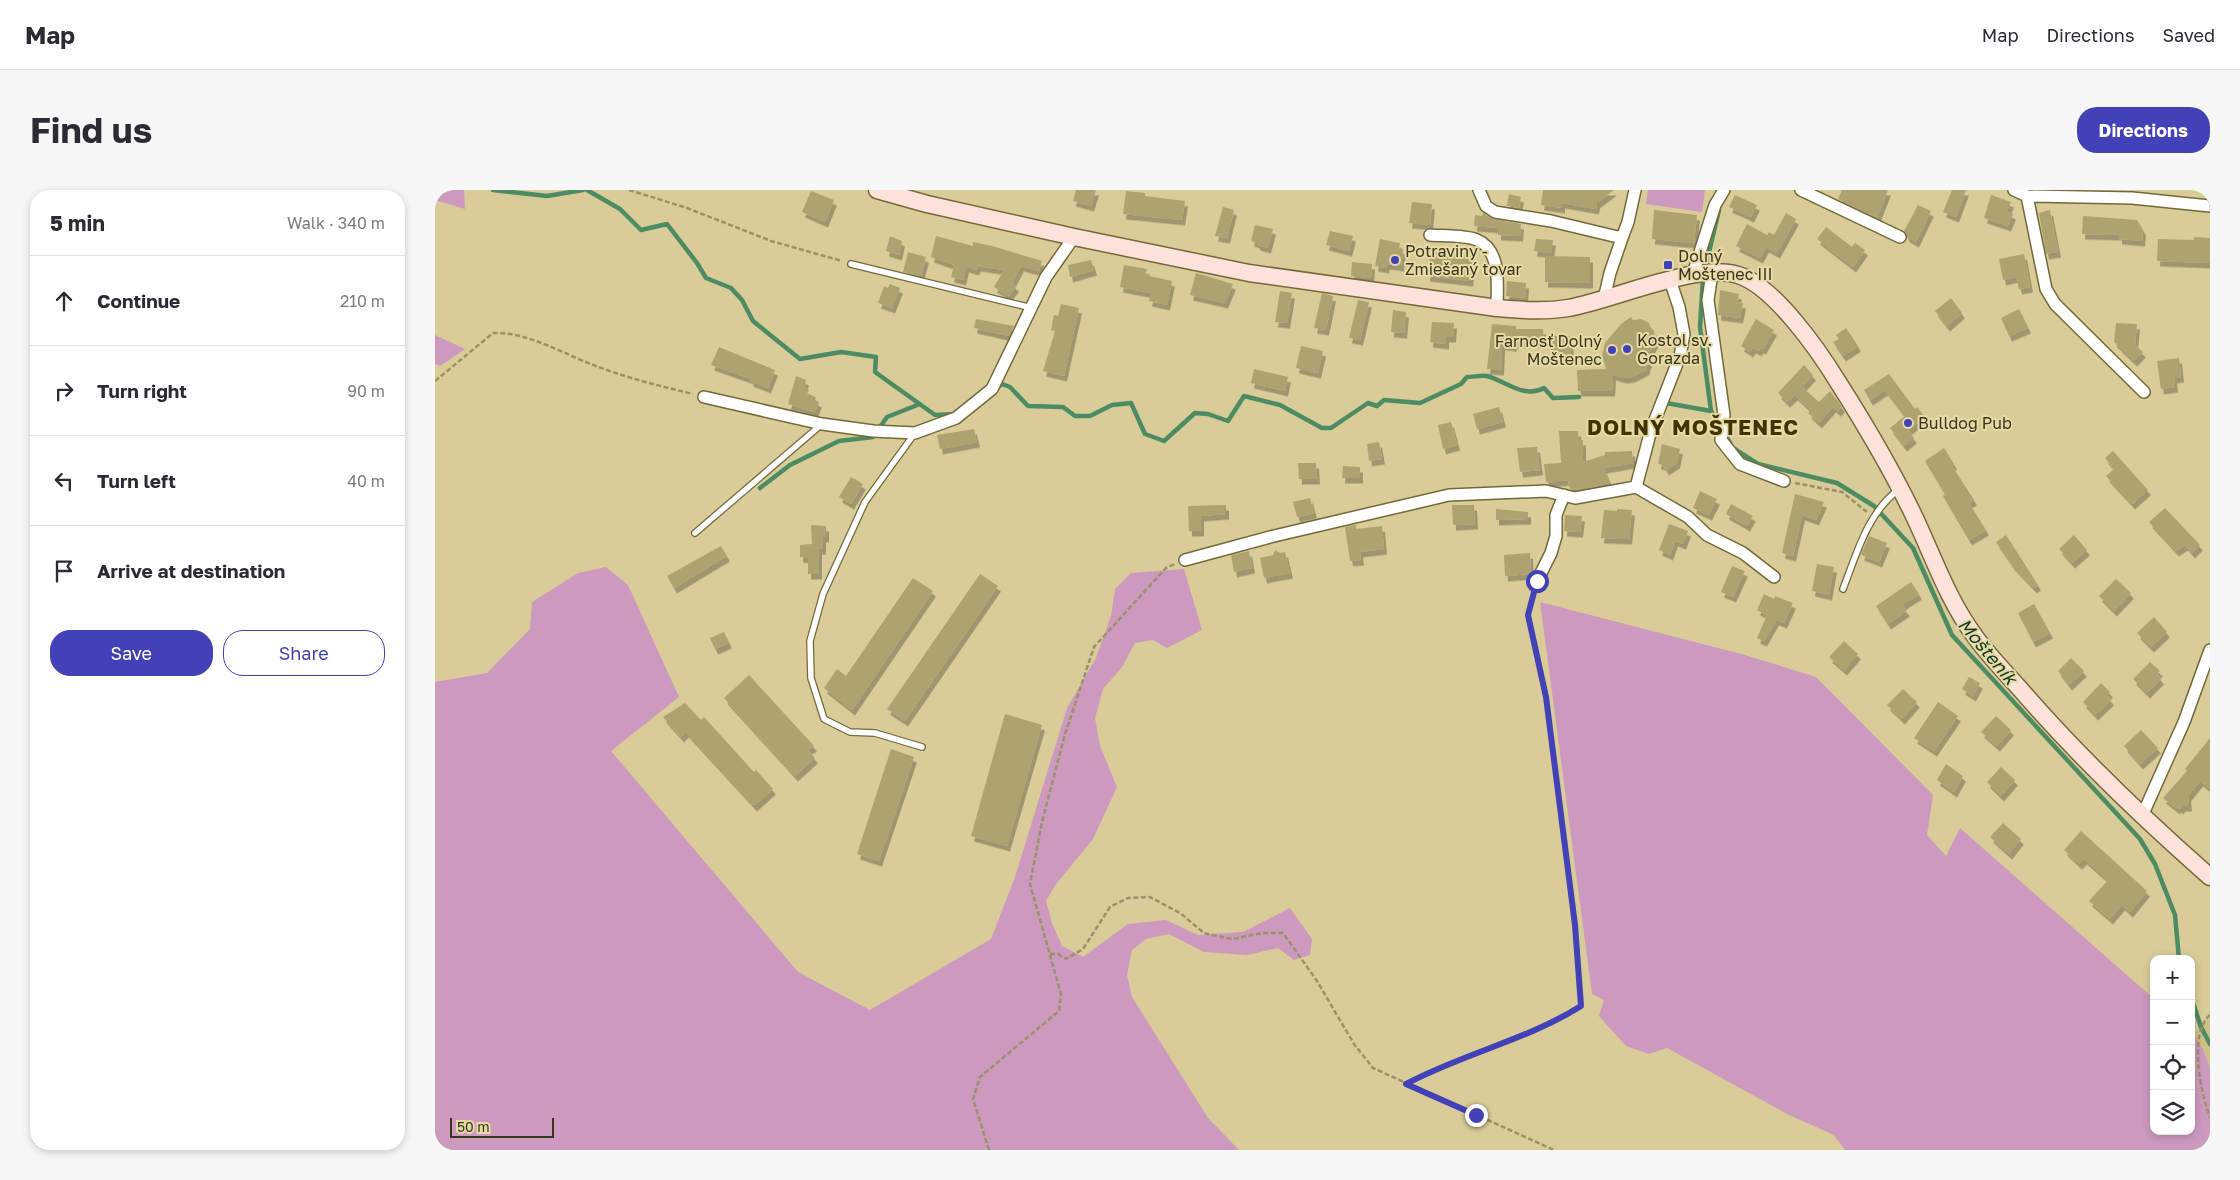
<!DOCTYPE html>
<html lang="en">
<head>
<meta charset="utf-8">
<style>
  body { margin:0; font-family:"Golos Text",sans-serif; background:#f7f7f7; color:#2b2b33 }
  .controls { position:absolute; right:15px; bottom:15px; display:grid; overflow:hidden; border-radius:10px; box-shadow:0 2px 8px #0003 }
  .controls button { width:45px; height:45px; display:grid; place-items:center; padding:0; border:0; border-bottom:1px solid #e1e1e2; background:#fff; color:#2b2b33; font:25px sans-serif }
  .scale { position:absolute; left:15px; bottom:12px; width:104px; box-sizing:border-box; padding-left:5px; border:2px solid #39341f; border-top:0; font-size:14px; line-height:18px; white-space:nowrap; color:#39341f; -webkit-text-stroke:4px #e6daa5; paint-order:stroke }
  .stop { position:absolute; width:15px; height:15px; margin:-11px; border:4px solid #4241b7; border-radius:50%; background:#fff }
  .stop.end { background:#4241b7; border-color:#fff; box-shadow:0 1px 5px #0008 }
  .list { margin:0; padding:0; list-style:none }
  h2 { display:flex; justify-content:space-between; align-items:center; height:65px; margin:0; padding:0 20px; font-size:21px }
  h2 small { font-size:16px; font-weight:400; color:#7c7c81 }
  .list li { display:grid; grid-template-columns:32px 1fr auto; gap:15px; align-items:center; box-sizing:border-box; height:90px; padding:0 20px; border-top:1px solid #e1e1e2 }
  .list b { display:block; font-size:19px; white-space:nowrap }
  .list em { font-size:16px; font-style:normal; color:#7c7c81 }
  .actions { display:flex; gap:10px; padding:15px 20px }
  .actions a { flex:1; padding:11px 0; border:1px solid #4241b7; border-radius:20px; text-align:center; font-size:18px; color:#4241b7 }
  .actions .main { background:#4241b7; color:#fff }
  .icon { flex:none; width:28px; height:28px; fill:none; stroke:currentColor; stroke-width:2; stroke-linecap:round; stroke-linejoin:round }
  .map { position:relative; flex:none; width:1775px; height:960px; overflow:hidden; border-radius:20px }
  header { display:flex; align-items:center; gap:30px; box-sizing:border-box; height:70px; padding:0 25px; background:#fff; border-bottom:1px solid #e1e1e2 }
  header strong { font-size:24px }
  nav { display:flex; gap:28px; margin-inline-start:auto; font-size:18px }
  .intro { display:flex; align-items:center; justify-content:space-between; box-sizing:border-box; height:120px; padding:0 30px }
  h1 { margin:0; font-size:35px }
  .button { padding:12px 22px; border-radius:20px; background:#4241b7; color:#fff; font-size:18px; font-weight:700 }
  main { display:flex; gap:30px; padding:0 30px }
  aside { flex:1; background:#fff; border-radius:20px; box-shadow:0 2px 8px #0003 }
  .map>svg:first-child { display:block }
  .built { fill:#cec084 }
  .green { fill:#cd99be }
  .lines { fill:none; stroke-linecap:round; stroke-linejoin:round }
  .stream { stroke:#4d8c62; stroke-width:4.5 }
  .building { fill:#aea270; filter:url(#shadow) }
  .lane-casing { stroke:#746938; stroke-width:8 }
  .street-casing { stroke:#746938; stroke-width:14 }
  .secondary-casing { stroke:#746938; stroke-width:19 }
  .path { stroke:#9b9169; stroke-width:2.5; stroke-dasharray:5 2.5; stroke-linecap:butt }
  .lane { stroke:#fff; stroke-width:5.5 }
  .street { stroke:#fff; stroke-width:11 }
  .secondary { stroke:#fce2db; stroke-width:16 }
  .route { stroke:#4241b7; stroke-width:6 }
  .poi-dot { fill:#4241b7; stroke:#e6daa5; stroke-width:2 }
  .labels { text-anchor:middle; dominant-baseline:central; stroke-width:4; stroke-linejoin:round; paint-order:stroke }
  .poi-label { font-size:16px; fill:#39341f; stroke:#e6daa5; text-anchor:start }
  .water-label { font-size:18px; font-style:italic; fill:#113923; stroke:#e6daa5 }
  .district-label { font-size:21px; font-weight:bold; letter-spacing:1px; fill:#403500; stroke:#e6daa5 }
</style>
</head>
<body>
<header>
<strong>Map</strong>
<nav><a>Map</a><a>Directions</a><a>Saved</a></nav>
</header>
<div class="intro"><h1>Find us</h1><a class="button">Directions</a></div>
<main>
<aside>
<h2>5 min<small>Walk · 340 m</small></h2>
<ul class="list">
<li><svg class="icon" aria-label="ahead" viewBox="0 0 24 24"><path d="M12 20V5M6 11l6-6 6 6"/></svg><div><b>Continue</b></div><em>210 m</em></li>
<li><svg class="icon" aria-label="right" viewBox="0 0 24 24"><path d="M7 20v-9h11M14 6l5 5-5 5"/></svg><div><b>Turn right</b></div><em>90 m</em></li>
<li><svg class="icon" aria-label="left" viewBox="0 0 24 24"><path d="M17 20v-9H6M10 6l-5 5 5 5"/></svg><div><b>Turn left</b></div><em>40 m</em></li>
<li><svg class="icon" aria-label="arrive" viewBox="0 0 24 24"><path d="M6 21V4h12l-3 4 3 4H6"/></svg><div><b>Arrive at destination</b></div></li>
</ul>
<div class="actions"><a class="main">Save</a><a>Share</a></div>
</aside>
<div class="map">
<svg width="1775" height="960" viewBox="0 0 1775 960">
  <defs>
    <filter id="shadow"><feDropShadow dx="3" dy="5.5" stdDeviation="0" flood-color="#0004"/></filter>
  </defs>
  <rect width="100%" height="100%" fill="#d9cc98"/>
  <path class="built" d="M1775,829V878L1769,861L1758,843Z"/>
  <path class="green" d="M0,0H29L30,19L0,10Z
    M1213,0H1270L1267,22L1211,14Z
    M0,145L30,159L5,176L0,174Z
    M171,377L193,395L244,507L176,561L363,782L435,820L556,749L580,687L632,518L661,468L676,426L680,399L696,383L749,379L767,440L732,458L718,450L700,453L687,477L668,499L660,528L665,556L682,597L658,649L621,694L611,711L617,733L627,756L648,767L693,734L731,730L763,745L808,742L855,718L877,749L875,765L859,770L843,758L812,765L769,762L734,744L711,749L697,760L692,785L697,807L773,928L804,960H0V492L52,483L95,439L97,412L143,383Z
    M1105,412L1310,465L1381,487L1498,605L1492,645L1511,666L1525,638L1719,809V941H1756V842L1758,843L1769,861L1775,878V960H1410L1399,945L1354,925L1232,858L1214,864L1191,856L1164,826L1169,810L1157,804Z"/>
  <g class="lines">
    <path class="stream" d="M58,0L112,6L148,0
      M152,0L185,19L206,40L232,34L262,73L271,88L296,98L307,110L318,131L365,169L406,162L441,167L440,182L500,225L521,224
      M1270,79L1284,20L1283,14
      M1268,87L1265,137L1276,221
      M562,198L567,194L575,197L593,216L628,217L640,226H655L677,215L696,213L710,244L729,251L760,223L773,224L793,231L809,206L845,215L887,238H896L933,213L942,216L949,210L985,213L1026,194L1032,187C1038,187 1046,185 1052,186C1071,191 1089,209 1109,198L1118,208L1144,207
      M1231,213L1276,221L1286,237
      M1290,244L1298,258L1323,274L1402,293L1439,316L1478,358L1517,445L1705,649L1720,674L1740,725L1744,769
      M325,298L355,275L404,251L438,247L452,227L485,214
      M1756,807L1766,837L1775,854"/>
  </g>
  <path class="building" d="M641,0H661L656,16L638,11Z
    M1108,0H1179L1162,13L1161,19L1127,13V18L1106,15Z
    M1407,0H1453L1442,28L1403,9Z
    M1517,0H1531L1521,27L1508,22Z
    M376,1L399,10L390,32L367,22Z
    M691,1L710,3V6L750,11L747,30L688,24Z
    M1074,4L1086,7L1084,18L1072,16Z
    M1300,5L1322,15L1316,27L1294,17Z
    M1556,5L1576,12L1572,21L1578,24L1573,36L1549,28Z
    M977,12L997,14L995,35L974,33Z
    M1483,15L1496,21L1481,52L1472,47L1469,41Z
    M788,17L799,20L792,48L780,46Z
    M1219,20L1262,25L1259,53L1217,49Z
    M1615,20L1623,62L1611,64L1604,23Z
    M1048,23L1058,29L1086,34L1085,46L1063,45V38L1039,36L1040,25L1047,26Z
    M1351,23L1361,29L1342,63L1331,57L1325,68L1301,56L1312,34L1332,45L1334,42L1339,45Z
    M1648,26L1702,30L1708,40L1707,51L1684,49V45L1647,44Z
    M820,35L838,39L833,58L822,55V53L816,51Z
    M1391,37L1417,57L1420,53L1430,60L1418,77L1382,49Z
    M895,41L918,46L914,61L891,55Z
    M455,46L467,51L464,65L451,61Z
    M501,46L538,56V52L557,56L607,71L604,81L586,76L577,93L581,96L574,106L559,97L569,80L543,76L541,80L531,77L528,90L516,87L519,75L496,67Z
    M1759,47L1775,48V73L1722,71L1723,49L1759,50Z
    M945,49L965,53L964,58L968,59L966,76L952,74L951,78L940,76Z
    M1101,49L1118,50L1116,63L1099,61Z
    M996,61L1038,66L1035,91L992,86Z
    M473,62L491,67L486,86L468,82Z
    M1589,64L1595,97L1584,99L1581,87L1568,90L1564,69Z
    M1110,66L1155,67V93L1110,92Z
    M656,70L659,80L635,87L633,75Z
    M917,72L937,74L936,88L916,86Z
    M689,75L712,79L710,85L737,91L732,115L714,111L716,103L685,97Z
    M761,83L798,94L790,113L755,105Z
    M1072,91L1091,93L1090,108L1071,106Z
    M455,94L465,98L457,118L443,113L449,96L453,98Z
    M1285,100L1304,104L1302,112L1308,113L1305,128L1283,125Z
    M845,101L857,103L852,133L840,132Z
    M887,103L898,106L891,140L879,138Z
    M1516,108L1527,123L1512,136L1500,121Z
    M923,110L934,112L925,150L914,148Z
    M626,114L644,118L629,186L608,181L620,141L616,140L619,125L623,126Z
    M1584,119L1593,138L1574,146L1566,128Z
    M958,120L971,122L969,143L956,142Z
    M1196,127L1198,130L1206,129L1214,133L1217,141L1219,140L1220,152L1212,168L1214,171L1211,180L1197,187L1189,188L1178,185L1177,201H1143L1142,180L1171,179L1167,166L1170,153L1186,134Z
    M541,129L579,136L574,146L539,138Z
    M1321,129L1339,140L1328,159L1325,158L1324,161L1318,158L1315,162L1306,156Z
    M997,132L1019,133L1018,147H1011V154L995,152Z
    M1681,133L1702,134L1700,155L1708,162L1699,171L1679,152Z
    M1057,134L1081,136V139H1108L1109,152L1079,153V156L1067,155L1066,180L1052,179Z
    M1411,138L1423,156L1408,166L1398,152L1404,149L1401,145Z
    M1116,146H1135L1136,168L1116,169Z
    M866,156L888,161L883,183L861,178Z
    M284,157L340,180L333,198L315,191L316,189L276,175Z
    M1744,168L1746,187L1739,188L1740,197L1726,199L1722,171Z
    M1369,175L1378,185L1367,197L1384,212L1395,201L1407,217L1403,221L1398,217L1384,233L1373,223L1376,220L1360,205L1352,212L1343,203Z
    M819,179L853,187L850,201L816,193Z
    M1454,184L1480,219L1482,217L1490,227L1473,240L1479,248L1469,256L1455,238L1470,226L1450,200L1435,210L1429,200Z
    M361,186L371,190L369,198L374,200L372,204L381,207L380,210L384,212L380,222L353,214Z
    M1064,217L1068,232L1042,239L1038,224Z
    M1016,232L1022,255L1008,259L1003,235Z
    M539,239L542,252L505,259L502,245Z
    M1124,241H1143L1144,250H1148V272L1170,265V262L1197,261L1198,273L1169,278L1174,292L1159,297L1140,300L1135,299L1133,290L1111,292L1109,274L1126,273Z
    M944,252L947,269L934,271L932,254Z
    M1227,254L1245,259L1242,273L1231,280L1228,275L1223,274Z
    M1102,257L1105,280L1085,282L1082,258Z
    M1509,258L1519,274L1517,276L1539,310L1534,313L1551,340L1534,350L1508,306L1510,304L1490,271Z
    M1678,261L1713,300L1697,314L1671,286L1679,279L1670,268Z
    M863,273H881L882,289H864Z
    M908,276L925,277V288H907Z
    M416,287L428,294L416,314L404,307Z
    M1265,301L1282,309L1274,325L1258,318Z
    M1360,304L1389,312L1381,330L1367,325L1358,366L1347,363Z
    M875,308L879,323L862,327L858,312Z
    M1296,314L1318,326L1312,336L1291,324Z
    M791,315V324L766,326V341H754L753,316Z
    M1017,315H1039L1040,334L1018,335Z
    M1730,318L1765,355L1757,363L1750,355L1741,361L1714,332Z
    M1061,319L1093,322V329L1061,330Z
    M1182,319L1197,320L1194,349L1166,348L1169,320L1182,321Z
    M1130,325L1147,326L1145,342L1129,341Z
    M1234,334L1253,341L1248,354L1240,351L1235,365L1224,360Z
    M376,335L391,336V347H388V359H384V384H373V368L365,367V355L377,354Z
    M921,335V339L947,336L949,359L925,362L926,370L915,371L910,337Z
    M1571,345L1603,395L1599,398L1577,375L1561,352Z
    M1639,345L1652,360L1637,373L1624,359Z
    M1434,346L1452,353L1444,372L1426,365Z
    M286,356L292,366L239,398L232,386Z
    M840,360L845,363L850,362L855,383L829,388L825,368L838,365Z
    M814,361L817,378L799,382L796,365Z
    M1095,363L1096,384L1070,386L1069,365Z
    M1382,374L1399,377L1394,405L1377,401Z
    M1297,376L1310,381L1298,407L1286,402Z
    M545,384L563,396L470,531L452,519Z
    M478,388L498,401L417,520L389,498L402,479L411,486Z
    M1681,389L1696,403L1679,421L1664,406Z
    M1476,392L1484,404L1467,415L1472,421L1453,434L1441,416Z
    M1329,404L1339,409L1340,406L1358,413L1349,433L1341,430L1329,451L1322,448L1332,425L1322,420Z
    M1599,414L1615,443L1598,452L1583,423Z
    M1719,427L1732,442L1716,457L1702,443Z
    M289,442L294,453L280,459L275,448Z
    M1409,451L1423,464L1409,480L1394,467Z
    M1636,468L1649,481L1634,495L1623,481Z
    M1715,472L1725,481L1722,484L1726,489L1712,503L1698,489Z
    M314,485L379,556L373,560L380,568L360,586L289,508Z
    M1534,487L1545,493L1538,506L1527,499Z
    M1666,493L1675,502L1672,505L1676,510L1660,525L1648,512Z
    M1468,499L1482,512L1467,529L1452,515Z
    M1503,512L1523,526L1499,561L1479,548Z
    M250,513L266,530L269,527L319,582L321,580L338,599L319,616L251,542L246,547L228,527Z
    M570,524L607,535L572,656L536,646Z
    M1561,526L1576,540L1562,556L1546,542Z
    M1706,540L1723,558L1705,574L1689,556Z
    M1775,548V599L1765,591L1753,606L1754,616H1748L1745,619L1743,617L1742,619L1728,608L1752,581L1750,579Z
    M456,559L479,567L444,671L422,664Z
    M1511,574L1528,586L1519,602L1502,590Z
    M1566,577L1580,590L1566,606L1552,592Z
    M1568,633L1586,649L1574,664L1555,647Z
    M1646,641L1712,701L1695,722L1687,715L1675,729L1654,711L1673,690L1649,669L1644,674L1629,660Z"/>
  <g class="lines">
    <g class="lane-casing">
      <path id="lane" d="M416,74L597,118
        M480,243L430,312L388,404L375,451L376,488L389,529L415,542L440,543L487,557
        M260,343L387,234
        M1408,399C1422,363 1432,324 1463,300"/>
    </g>
    <g class="street-casing">
      <path id="street" d="M1044,0L1051,16L1060,22L1116,31L1187,48L1175,83L1169,109
        M1366,0L1465,47
        M1579,0L1592,6L1697,8L1775,16
        M1592,6L1611,99L1620,114L1709,202
        M995,45C1007,46 1031,45 1042,50C1067,60 1062,97 1062,118
        M1187,48L1193,32L1200,0
        M1277,83L1273,110L1289,225L1286,250L1305,274L1349,291
        M1258,84L1280,15L1289,0
        M269,207L387,234L438,241L480,243L521,228L557,199L611,87L639,47
        M1201,297L1216,240L1245,166L1249,144L1244,117L1235,90
        M750,370L839,346L1014,305L1111,301L1140,308L1201,297L1253,327L1272,345L1308,363L1339,387
        M1102,391L1116,363L1121,346V325L1129,305
        M1707,626L1749,532L1775,460"/>
    </g>
    <g class="secondary-casing">
      <path id="secondary" d="M442,0L492,14L639,47L814,83L1062,118C1086,120 1109,122 1133,118C1179,110 1260,72 1303,85C1339,96 1384,161 1403,192C1431,236 1457,280 1479,326C1498,366 1513,410 1539,445C1552,464 1570,482 1586,500C1644,567 1708,628 1775,687"/>
    </g>
    <path class="path" d="M194,0L252,18L336,51L407,71
      M0,191L58,143C94,142 128,164 161,176C192,188 225,196 258,204
      M1360,293L1407,302L1432,322
      M615,764H623L631,769L648,759L675,717L693,708L715,707L745,723L769,743L797,749L828,743H848L882,791L919,854L938,878L1119,960
      M1775,825C1753,844 1766,903 1775,928
      M971,894C1027,864 1092,850 1146,816L1140,735L1111,507L1093,425L1099,401
      M554,960L538,909L545,887L624,821L626,804L595,694L607,632L630,544L659,457L731,378L740,374"/>
    <use href="#lane" class="lane"/>
    <use href="#street" class="street"/>
    <use href="#secondary" class="secondary"/>
  </g>
  <g class="lines">
    <path class="route" d="M1041,925L971,894C1027,864 1092,850 1146,816L1140,735L1111,507L1093,425L1102,391"/>
  </g>
  <g class="poi-dot">
    <circle cx="960" cy="70" r="5"/>
    <rect x="1228" y="70" width="10" height="10" rx="2.5"/>
    <circle cx="1192" cy="159" r="5"/>
    <circle cx="1177" cy="160" r="5"/>
    <circle cx="1473" cy="233" r="5"/>
  </g>
  <g class="labels">
    <g class="poi-label">
      <text x="970" y="61">Potraviny -<tspan x="970" dy="18">Zmiešaný tovar</tspan></text>
      <text x="1243" y="66">Dolný<tspan x="1243" dy="18">Moštenec III</tspan></text>
      <text x="1202" y="150">Kostol sv.<tspan x="1202" dy="18">Gorazda</tspan></text>
      <text x="1167" y="151" text-anchor="end">Farnosť Dolný<tspan x="1167" dy="18">Moštenec</tspan></text>
      <text x="1483" y="233">Bulldog Pub</text>
    </g>
    <g class="water-label">
      <text transform="translate(1553 461) rotate(50)">Mošteník</text>
    </g>
    <g class="district-label">
      <text x="1258" y="237">DOLNÝ MOŠTENEC</text>
    </g>
  </g>
</svg>
<div class="controls">
<button>+</button>
<button>−</button>
<button><svg class="icon" aria-label="locate" viewBox="0 0 24 24"><circle cx="12" cy="12" r="6"/><path d="M12 2v4M12 18v4M2 12h4M18 12h4"/></svg></button>
<button><svg class="icon" aria-label="layers" viewBox="0 0 24 24"><path d="M12 4l9 5-9 5-9-5zM3 14l9 5 9-5"/></svg></button>
</div>
<div class="scale">50 m</div>
<div class="stop" style="left:1102px;top:391px"></div>
<div class="stop end" style="left:1041px;top:925px"></div>
</div>
</main>
</body>
</html>
